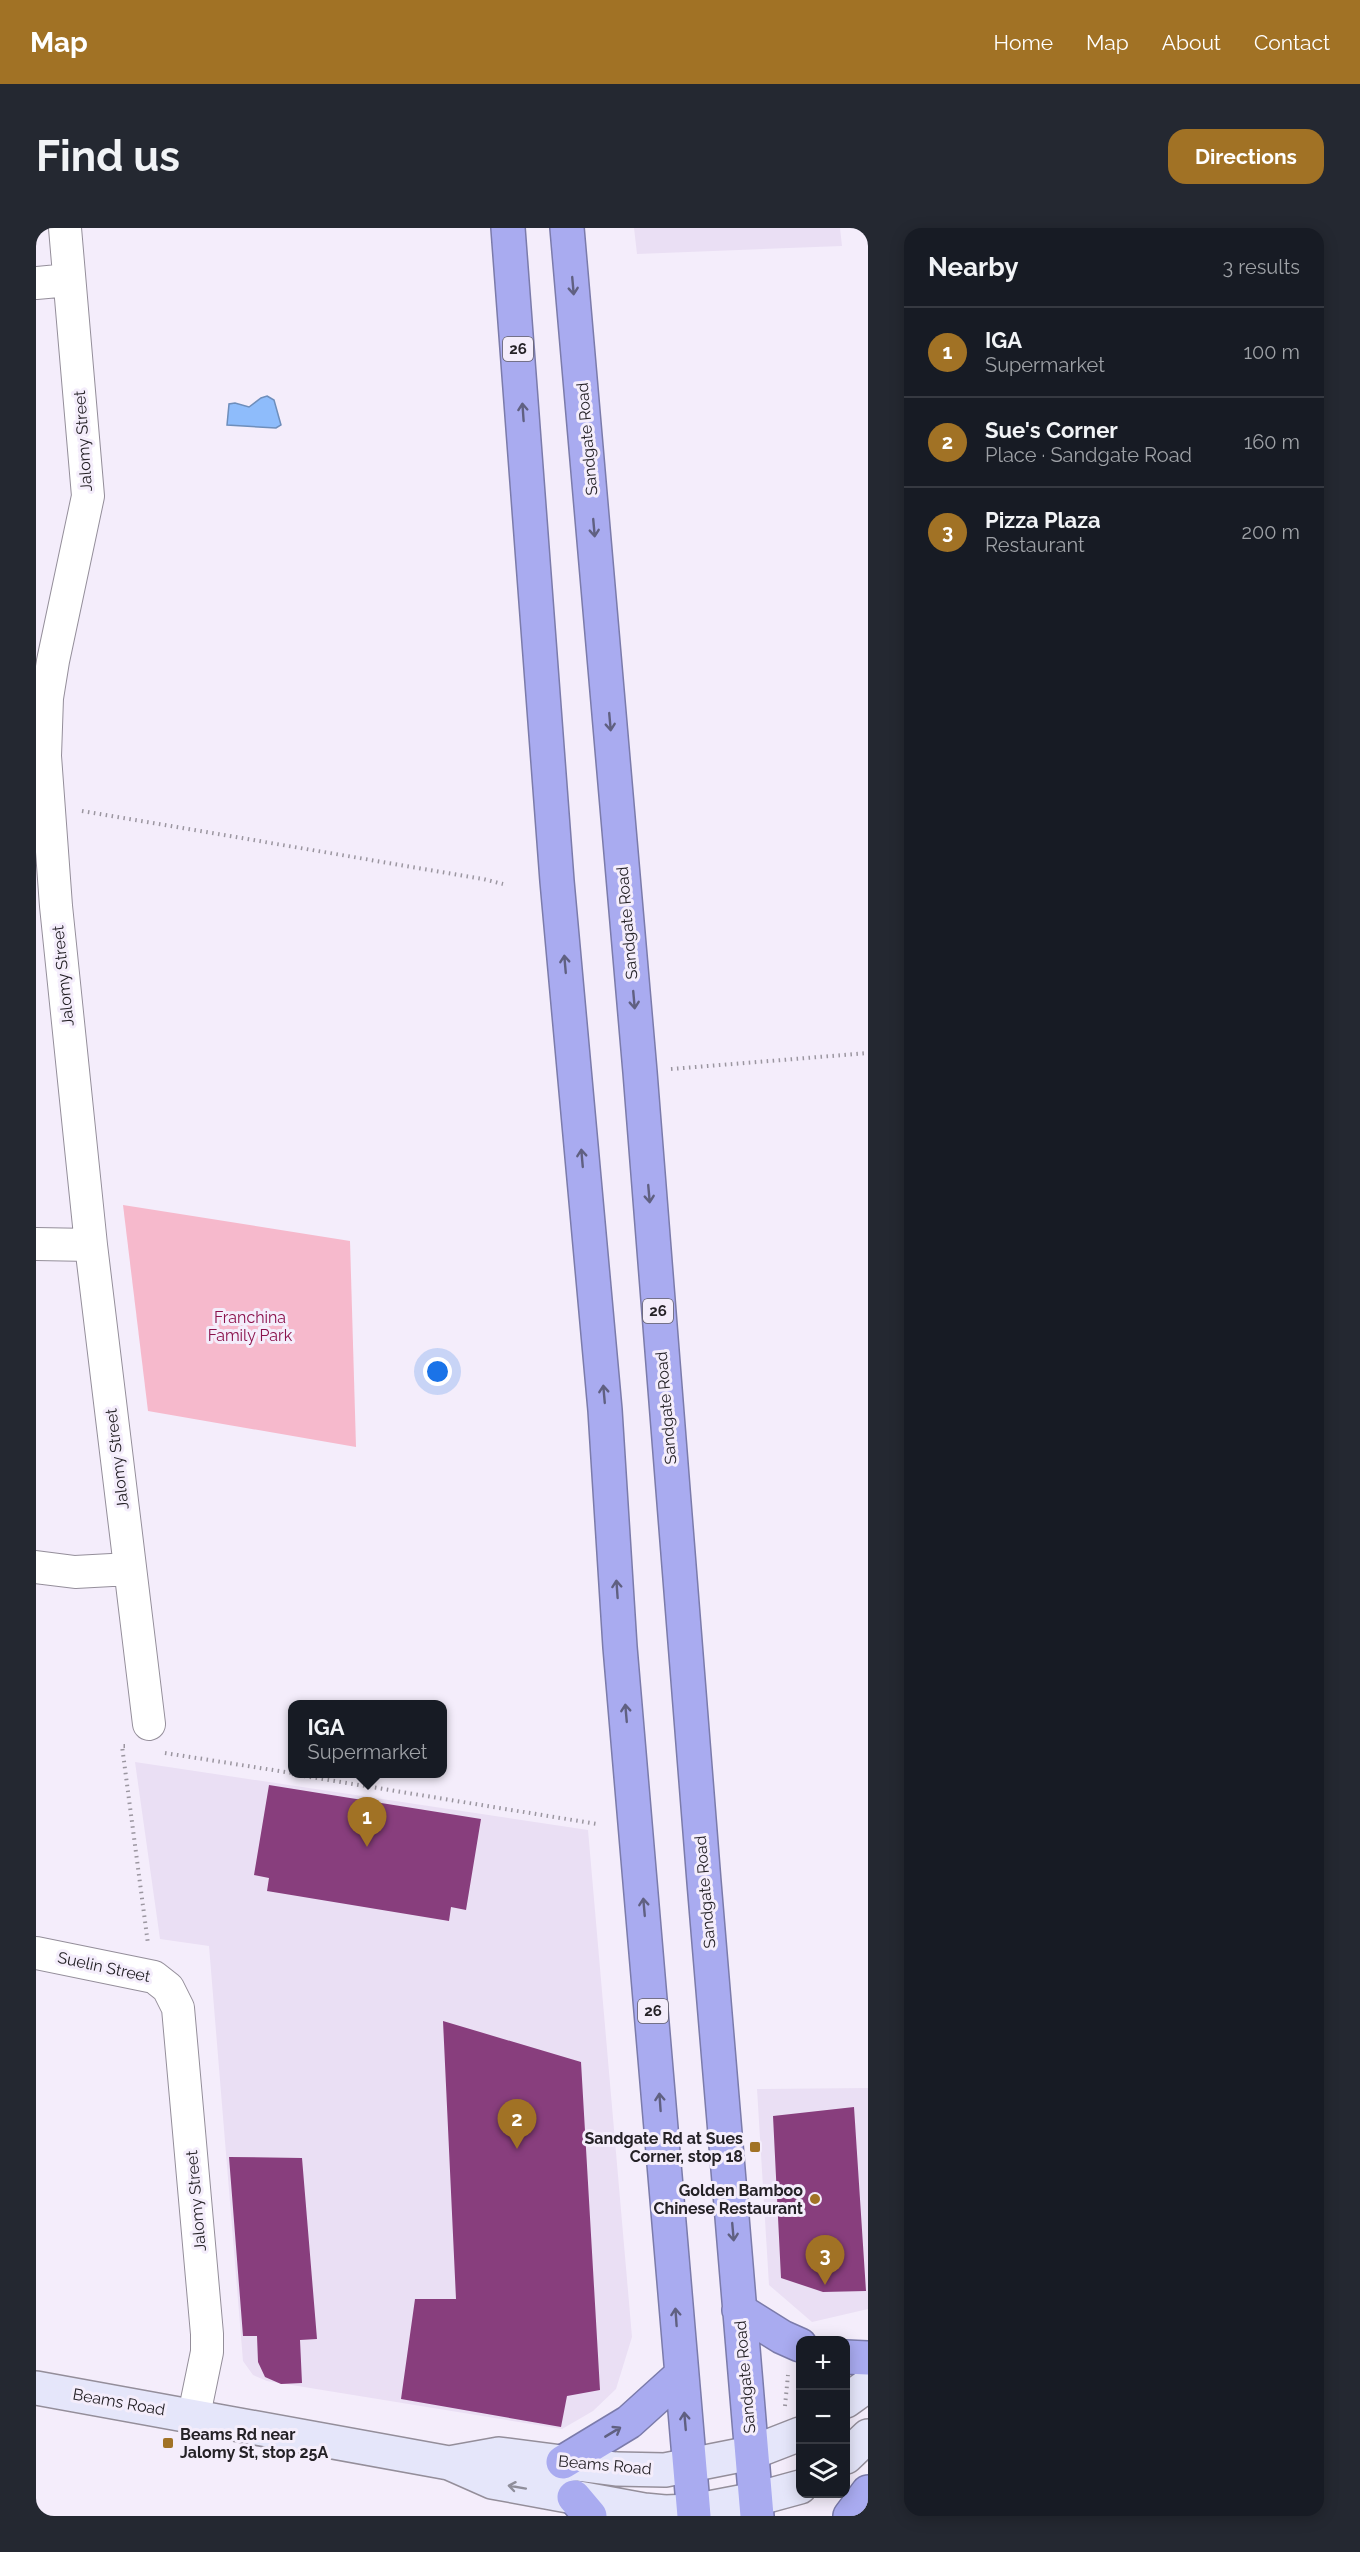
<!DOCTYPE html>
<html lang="en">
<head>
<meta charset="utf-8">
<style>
  body { margin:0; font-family:Raleway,sans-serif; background:#242831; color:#f1f3f6 }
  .controls { position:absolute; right:18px; bottom:18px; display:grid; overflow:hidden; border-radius:12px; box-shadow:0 3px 15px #0003 }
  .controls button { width:54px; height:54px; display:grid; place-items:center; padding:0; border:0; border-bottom:2px solid #363941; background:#171b24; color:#f1f3f6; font:30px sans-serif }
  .you { position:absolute; left:402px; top:1144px; width:21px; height:21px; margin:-15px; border:4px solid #fff; border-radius:50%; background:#1a73e8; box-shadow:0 0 0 9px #1a73e833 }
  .badge { display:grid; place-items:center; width:39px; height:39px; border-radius:50%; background:#a17225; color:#fff; font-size:20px; font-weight:700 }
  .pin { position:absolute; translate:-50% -50px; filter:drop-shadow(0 2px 3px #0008) }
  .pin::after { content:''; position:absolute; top:32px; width:21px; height:18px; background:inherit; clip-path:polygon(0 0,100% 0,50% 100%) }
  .popup { position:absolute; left:252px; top:1472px; width:159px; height:78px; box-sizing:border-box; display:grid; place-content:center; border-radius:12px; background:#171b24; filter:drop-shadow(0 2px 4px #0005); font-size:20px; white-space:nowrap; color:#9ea1a6 }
  .popup b { font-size:22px; color:#f1f3f6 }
  .popup::after { content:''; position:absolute; left:50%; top:100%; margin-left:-12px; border:12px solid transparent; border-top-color:#171b24 }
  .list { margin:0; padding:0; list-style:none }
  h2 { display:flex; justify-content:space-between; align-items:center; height:78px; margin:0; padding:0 24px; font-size:26px }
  h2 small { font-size:20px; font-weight:400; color:#9ea1a6 }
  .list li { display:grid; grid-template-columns:39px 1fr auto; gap:18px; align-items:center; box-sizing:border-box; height:90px; padding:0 24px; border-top:2px solid #363941 }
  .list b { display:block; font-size:22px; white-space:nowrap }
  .list p { margin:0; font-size:20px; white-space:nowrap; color:#9ea1a6 }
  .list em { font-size:20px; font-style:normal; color:#9ea1a6 }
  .icon { flex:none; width:33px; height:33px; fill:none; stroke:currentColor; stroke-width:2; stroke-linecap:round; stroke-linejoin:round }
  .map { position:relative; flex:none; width:832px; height:2288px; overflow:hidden; border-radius:18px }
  header { display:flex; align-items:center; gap:36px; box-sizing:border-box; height:84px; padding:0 30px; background:#a17225; color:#fff }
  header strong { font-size:28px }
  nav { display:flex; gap:33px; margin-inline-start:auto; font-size:21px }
  .intro { display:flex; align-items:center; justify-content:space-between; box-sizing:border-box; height:144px; padding:0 36px }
  h1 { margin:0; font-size:42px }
  .button { padding:15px 27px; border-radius:18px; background:#a17225; color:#fff; font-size:21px; font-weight:700 }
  main { display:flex; gap:36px; padding:0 36px }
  aside { flex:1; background:#171b24; border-radius:18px; box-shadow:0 3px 15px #0003 }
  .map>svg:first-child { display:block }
  .built { fill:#eadff4 }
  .green { fill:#f6b9cc }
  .water { fill:#8ebcfb; stroke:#6e8ebb; stroke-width:1.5 }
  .building { fill:#883e7d }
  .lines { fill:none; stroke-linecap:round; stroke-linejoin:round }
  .street-casing { stroke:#948e9a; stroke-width:34 }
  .secondary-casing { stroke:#948e9a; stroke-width:36 }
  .highway-casing { stroke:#7b7baa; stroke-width:36 }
  .path { stroke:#9b96a0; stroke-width:4; stroke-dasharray:1.5 4.5; stroke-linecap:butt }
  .street { stroke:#fff; stroke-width:32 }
  .secondary { stroke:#e5e6fa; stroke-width:33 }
  .highway { stroke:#a9abf0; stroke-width:33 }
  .oneway { stroke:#606081 }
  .oneway2 { stroke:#8f8e9b }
  .poi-dot { fill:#a17225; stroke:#f4edfb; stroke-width:2 }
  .labels { text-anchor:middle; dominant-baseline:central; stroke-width:6; stroke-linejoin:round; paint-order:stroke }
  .shield { fill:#f4edfb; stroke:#635f67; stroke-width:1.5 }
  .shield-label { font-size:15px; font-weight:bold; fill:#252227 }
  .street-label { font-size:16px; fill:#252227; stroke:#f4edfb }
  .park-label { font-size:16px; fill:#8b124c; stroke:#f4edfb }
  .poi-label { font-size:16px; font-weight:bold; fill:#252227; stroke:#f4edfb; text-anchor:end }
</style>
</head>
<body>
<header>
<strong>Map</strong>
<nav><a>Home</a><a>Map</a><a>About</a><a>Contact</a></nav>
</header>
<div class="intro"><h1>Find us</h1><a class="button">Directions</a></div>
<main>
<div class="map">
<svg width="832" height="2288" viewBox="0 0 832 2288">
  <rect width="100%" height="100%" fill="#f4edfb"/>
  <path class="built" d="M598,0H804L806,18L601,26Z
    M99,1534L552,1602L596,2109L580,2161L557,2183L526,2201L231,2153L217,2147L207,2133L173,1718L124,1711Z
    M832,1860V2081L776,2094L733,2057L721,1861Z"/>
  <path class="green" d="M87,977L314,1013L320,1219L112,1183Z"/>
  <path class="water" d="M231,168L238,172L245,197L240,200L191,197L193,176L199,175L213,179L225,170Z"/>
  <path class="building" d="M233,1557L445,1591L430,1682L415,1679L413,1693L231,1663L233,1650L218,1647Z
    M407,1793L545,1834L564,2162L531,2168L525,2199L365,2171L379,2071H420Z
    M818,1879L830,2063L787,2064L745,2050L737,1888Z
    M193,1929L266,1930L281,2111L264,2112L266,2155L245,2156L229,2149L222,2134L221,2108H207Z"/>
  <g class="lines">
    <g class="street-casing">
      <path id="street" d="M29,0L52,268L17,433L11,470L9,528L20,678L55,1017L113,1496
        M0,55L33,52
        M0,1016L55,1017
        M0,1339L39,1344L94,1341
        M0,1725L118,1749L132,1760L142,1780L171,2106V2124L158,2187"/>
    </g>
    <g class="secondary-casing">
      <path id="secondary" d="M0,2160L413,2235L456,2254L608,2282L629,2284L657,2283L720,2271L764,2259
        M810,2173L832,2157
        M810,2229L832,2208
        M413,2235L463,2226L580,2241L629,2242L715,2225L764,2206"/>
    </g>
    <g class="highway-casing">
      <path id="highway" d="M472,0L521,653L569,1182L584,1419L658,2288
        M531,0L604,844L668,1654L721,2288
        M703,2082L746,2109L764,2117
        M810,2129L832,2130
        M527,2234L593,2194L645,2147
        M538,2269L554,2288
        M814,2288L832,2264"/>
    </g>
    <path class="path" d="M46,583L447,651L467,656
      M635,841L832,825
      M89,1518H86L112,1716
      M129,1525L256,1545
      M256,1546L561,1596
      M749,2178L752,2147"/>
    <use href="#street" class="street"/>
    <use href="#secondary" class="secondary"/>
    <use href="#highway" class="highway"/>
  </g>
  <defs><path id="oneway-shaft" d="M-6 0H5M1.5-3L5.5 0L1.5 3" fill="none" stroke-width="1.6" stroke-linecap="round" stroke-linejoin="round" transform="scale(1.5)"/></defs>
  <g class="oneway">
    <use href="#oneway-shaft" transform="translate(537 58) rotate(85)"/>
    <use href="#oneway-shaft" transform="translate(487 184) rotate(-94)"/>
    <use href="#oneway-shaft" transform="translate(558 300) rotate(85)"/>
    <use href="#oneway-shaft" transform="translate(574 494) rotate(85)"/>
    <use href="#oneway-shaft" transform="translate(529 736) rotate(-95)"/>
    <use href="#oneway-shaft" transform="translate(598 772) rotate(85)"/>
    <use href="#oneway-shaft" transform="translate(546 930) rotate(-95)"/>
    <use href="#oneway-shaft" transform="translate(613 966) rotate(85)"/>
    <use href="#oneway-shaft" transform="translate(568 1166) rotate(-95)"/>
    <use href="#oneway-shaft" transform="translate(581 1361) rotate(-94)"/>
    <use href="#oneway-shaft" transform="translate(590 1485) rotate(-95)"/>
    <use href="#oneway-shaft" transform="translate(608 1679) rotate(-95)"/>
    <use href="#oneway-shaft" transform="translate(624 1874) rotate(-94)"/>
    <use href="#oneway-shaft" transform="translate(697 2004) rotate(85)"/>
    <use href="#oneway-shaft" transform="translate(640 2089) rotate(-94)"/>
    <use href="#oneway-shaft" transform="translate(649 2193) rotate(-95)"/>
    <use href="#oneway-shaft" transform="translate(577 2204) rotate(-31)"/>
  </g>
  <use class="oneway2" href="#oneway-shaft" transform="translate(481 2259) rotate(-170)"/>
  <g class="poi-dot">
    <rect x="713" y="1913" width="12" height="12" rx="3"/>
    <circle cx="779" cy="1971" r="6"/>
    <rect x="126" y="2209" width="12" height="12" rx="3"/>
  </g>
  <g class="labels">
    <g class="shield">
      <rect x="467" y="109" width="30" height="24" rx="4.5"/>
      <rect x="607" y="1071" width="30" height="24" rx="4.5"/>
      <rect x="602" y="1771" width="30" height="24" rx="4.5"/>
    </g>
    <g class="shield-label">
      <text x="482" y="121">26</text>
      <text x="622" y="1083">26</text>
      <text x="617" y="1783">26</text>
    </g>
    <g class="street-label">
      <text transform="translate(551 211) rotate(-95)">Sandgate Road</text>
      <text transform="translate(47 213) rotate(-94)">Jalomy Street</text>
      <text transform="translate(591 695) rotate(-95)">Sandgate Road</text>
      <text transform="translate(27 748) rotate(-96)">Jalomy Street</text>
      <text transform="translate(630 1180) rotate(-95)">Sandgate Road</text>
      <text transform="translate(81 1231) rotate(-97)">Jalomy Street</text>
      <text transform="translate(669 1664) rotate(-95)">Sandgate Road</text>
      <text transform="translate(68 1739) rotate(12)">Suelin Street</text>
      <text transform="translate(160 1973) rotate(-95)">Jalomy Street</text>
      <text transform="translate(709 2149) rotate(-95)">Sandgate Road</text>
      <text transform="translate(83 2174) rotate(10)">Beams Road</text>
      <text transform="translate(569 2237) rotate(5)">Beams Road</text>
    </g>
    <g class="park-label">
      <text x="214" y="1089">Franchina<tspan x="214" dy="18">Family Park</tspan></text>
    </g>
    <g class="poi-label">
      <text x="707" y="1910">Sandgate Rd at Sues<tspan x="707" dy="18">Corner, stop 18</tspan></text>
      <text x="767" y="1962">Golden Bamboo<tspan x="767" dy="18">Chinese Restaurant</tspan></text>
      <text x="144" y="2206" text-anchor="start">Beams Rd near<tspan x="144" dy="18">Jalomy St, stop 25A</tspan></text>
    </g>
  </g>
</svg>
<div class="controls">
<button>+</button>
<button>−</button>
<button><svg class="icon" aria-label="layers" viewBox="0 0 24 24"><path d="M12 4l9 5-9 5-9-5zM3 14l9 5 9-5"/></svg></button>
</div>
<div class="you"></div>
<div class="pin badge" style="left:331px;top:1619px">1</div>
<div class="popup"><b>IGA</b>Supermarket</div>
<div class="pin badge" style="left:481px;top:1921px">2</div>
<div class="pin badge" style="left:789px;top:2057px">3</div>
</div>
<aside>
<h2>Nearby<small>3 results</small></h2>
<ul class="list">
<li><span class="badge">1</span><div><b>IGA</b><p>Supermarket</p></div><em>100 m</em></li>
<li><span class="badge">2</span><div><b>Sue's Corner</b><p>Place · Sandgate Road</p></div><em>160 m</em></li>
<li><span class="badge">3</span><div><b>Pizza Plaza</b><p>Restaurant</p></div><em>200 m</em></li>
</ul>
</aside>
</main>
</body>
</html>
